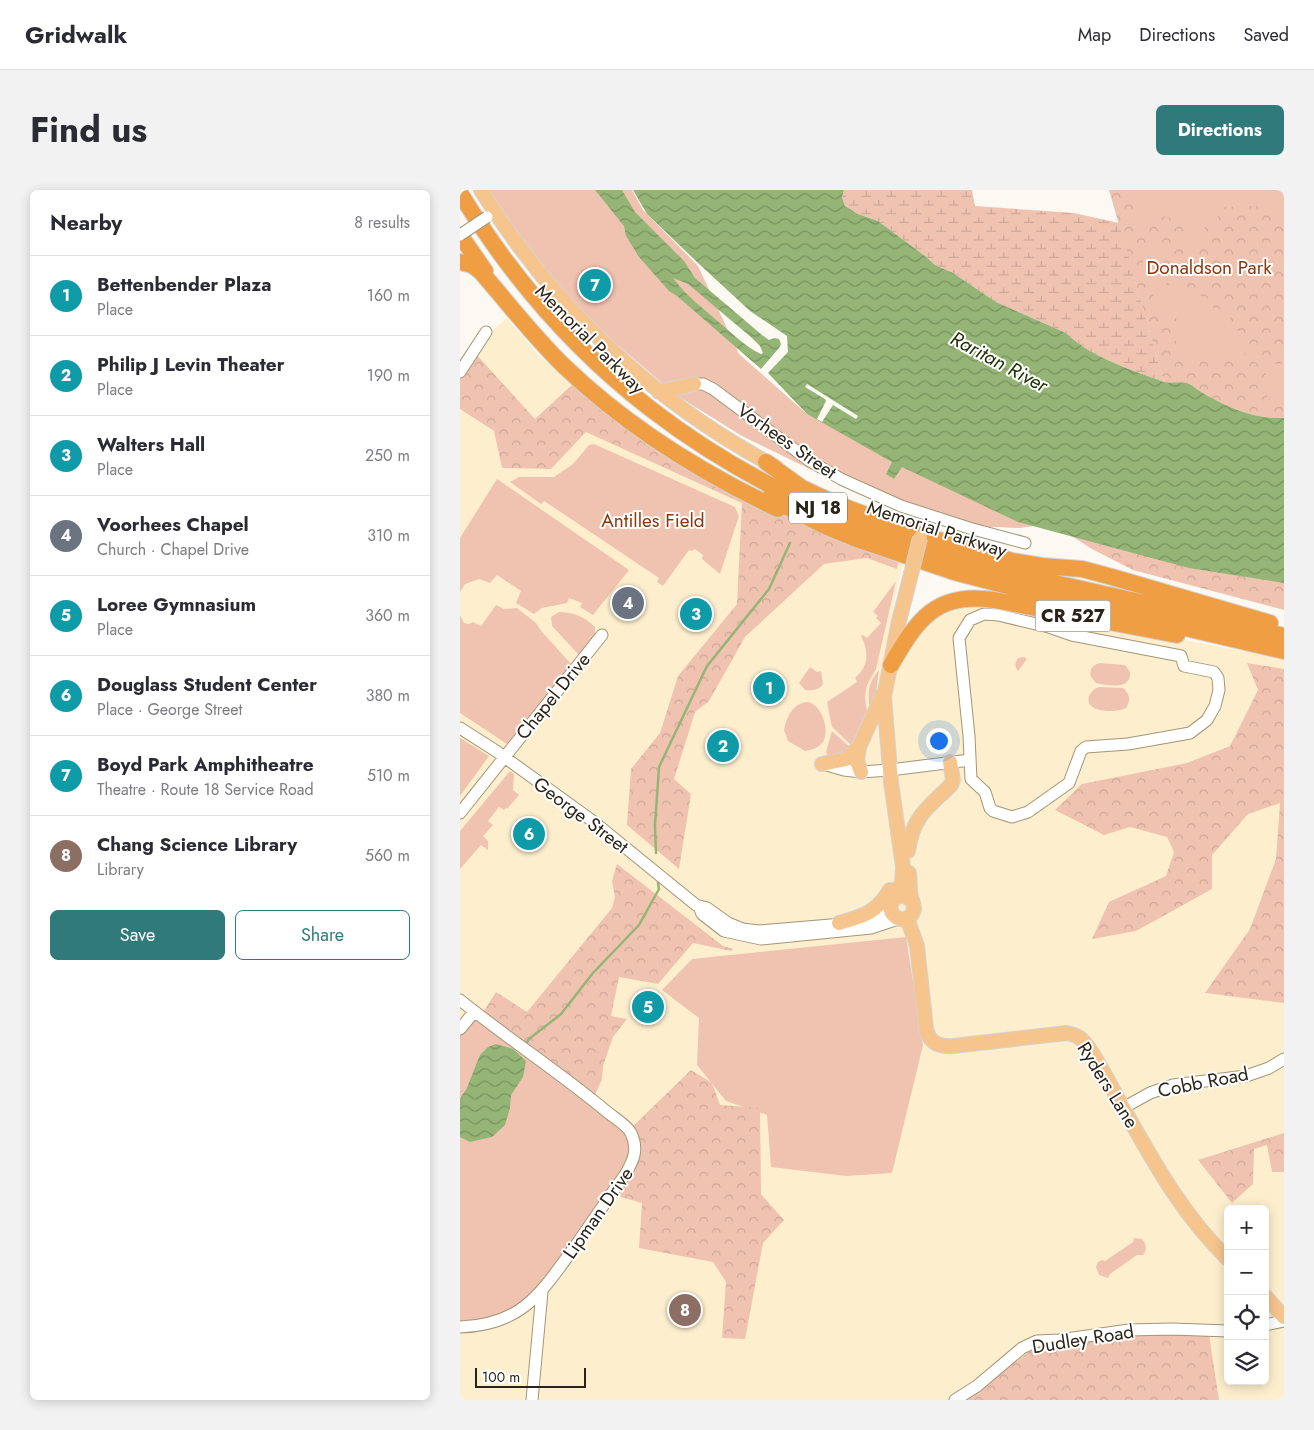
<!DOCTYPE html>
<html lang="en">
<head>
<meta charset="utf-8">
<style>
  body { margin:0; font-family:Jost,sans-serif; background:#f2f2f3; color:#2b2b33 }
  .controls { position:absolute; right:15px; bottom:15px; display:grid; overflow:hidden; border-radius:8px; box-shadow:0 2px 12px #0003 }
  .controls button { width:45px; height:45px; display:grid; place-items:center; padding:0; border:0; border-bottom:1px solid #e1e1e2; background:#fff; color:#2b2b33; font:25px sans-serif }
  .scale { position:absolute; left:15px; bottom:12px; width:111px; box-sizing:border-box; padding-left:5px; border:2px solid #2a2418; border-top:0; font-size:14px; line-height:18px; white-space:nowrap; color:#2a2418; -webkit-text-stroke:4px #fff; paint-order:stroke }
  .you { position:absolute; left:478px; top:550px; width:18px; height:18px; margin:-12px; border:4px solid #fff; border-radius:50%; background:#1a73e8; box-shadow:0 0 0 8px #1a73e833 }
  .badge { display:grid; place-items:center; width:32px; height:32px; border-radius:50%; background:#307a7b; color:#fff; font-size:16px; font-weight:700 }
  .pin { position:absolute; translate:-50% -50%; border:2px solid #fff; box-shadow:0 1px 5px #0006 }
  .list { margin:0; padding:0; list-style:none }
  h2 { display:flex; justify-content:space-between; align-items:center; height:65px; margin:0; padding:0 20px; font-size:21px }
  h2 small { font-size:16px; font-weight:400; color:#7c7c81 }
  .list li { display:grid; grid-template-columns:32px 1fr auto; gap:15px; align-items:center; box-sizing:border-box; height:80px; padding:0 20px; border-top:1px solid #e1e1e2 }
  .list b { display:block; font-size:19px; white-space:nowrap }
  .list p { margin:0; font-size:16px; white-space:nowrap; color:#7c7c81 }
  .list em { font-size:16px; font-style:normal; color:#7c7c81 }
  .actions { display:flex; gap:10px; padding:15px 20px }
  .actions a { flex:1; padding:11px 0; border:1px solid #307a7b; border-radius:8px; text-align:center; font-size:18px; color:#307a7b }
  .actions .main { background:#307a7b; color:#fff }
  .icon { flex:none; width:28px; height:28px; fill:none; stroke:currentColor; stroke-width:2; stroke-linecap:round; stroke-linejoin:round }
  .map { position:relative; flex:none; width:824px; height:1210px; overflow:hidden; border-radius:8px }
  header { display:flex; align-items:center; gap:30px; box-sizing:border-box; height:70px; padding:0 25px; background:#fff; border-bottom:1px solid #e1e1e2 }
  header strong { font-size:24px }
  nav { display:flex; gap:28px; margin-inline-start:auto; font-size:18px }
  .intro { display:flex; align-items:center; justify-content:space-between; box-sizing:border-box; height:120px; padding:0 30px }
  h1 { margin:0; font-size:35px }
  .button { padding:12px 22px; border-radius:8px; background:#307a7b; color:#fff; font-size:18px; font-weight:700 }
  main { display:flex; gap:30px; padding:0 30px }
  aside { flex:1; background:#fff; border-radius:8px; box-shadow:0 2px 12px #0003 }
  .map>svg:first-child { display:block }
  .built { fill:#fdefce; fill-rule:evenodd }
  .green { fill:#f0c3b1 }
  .forest { fill:url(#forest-crowns) }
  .wetland { fill:url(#wetland-marsh) }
  .water { fill:url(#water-waves); fill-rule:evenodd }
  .pier { fill:#fcf9f3 }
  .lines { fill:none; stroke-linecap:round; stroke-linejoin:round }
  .stream { stroke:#94b575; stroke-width:2.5 }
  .minor-casing { stroke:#a39576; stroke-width:13 }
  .major-casing { stroke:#d4d3d1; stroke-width:16 }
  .highway-casing { stroke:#d4d3d1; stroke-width:18 }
  .minor { stroke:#fff; stroke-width:11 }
  .major { stroke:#f6c58e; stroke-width:14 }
  .highway { stroke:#f09e43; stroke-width:16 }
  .minor-bridge-casing { stroke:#a39576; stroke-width:13; stroke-linecap:butt }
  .major-bridge-casing { stroke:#d4d3d1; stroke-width:16; stroke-linecap:butt }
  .minor-bridge { stroke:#fff; stroke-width:11 }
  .major-bridge { stroke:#f6c58e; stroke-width:14 }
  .labels { text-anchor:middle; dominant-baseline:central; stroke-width:4; stroke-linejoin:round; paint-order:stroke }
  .shield { fill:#fff; stroke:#6a665d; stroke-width:1 }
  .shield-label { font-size:18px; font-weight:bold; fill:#2a2418 }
  .park-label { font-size:19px; fill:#8b370c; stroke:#fff }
  .street-label { font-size:19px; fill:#2a2418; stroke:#fff }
  .water-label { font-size:20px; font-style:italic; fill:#1d3102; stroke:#fff }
</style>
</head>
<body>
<header>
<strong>Gridwalk</strong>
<nav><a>Map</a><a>Directions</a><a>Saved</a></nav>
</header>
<div class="intro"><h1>Find us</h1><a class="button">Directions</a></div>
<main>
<aside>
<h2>Nearby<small>8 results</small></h2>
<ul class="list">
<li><span class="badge" style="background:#0f9aa8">1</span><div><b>Bettenbender Plaza</b><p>Place</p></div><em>160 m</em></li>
<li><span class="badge" style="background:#0f9aa8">2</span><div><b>Philip J Levin Theater</b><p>Place</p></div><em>190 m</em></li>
<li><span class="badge" style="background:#0f9aa8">3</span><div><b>Walters Hall</b><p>Place</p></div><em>250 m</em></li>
<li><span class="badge" style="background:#6b7280">4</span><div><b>Voorhees Chapel</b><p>Church · Chapel Drive</p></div><em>310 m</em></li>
<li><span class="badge" style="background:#0f9aa8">5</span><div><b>Loree Gymnasium</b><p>Place</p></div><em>360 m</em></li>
<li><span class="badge" style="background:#0f9aa8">6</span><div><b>Douglass Student Center</b><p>Place · George Street</p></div><em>380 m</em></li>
<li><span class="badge" style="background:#0f9aa8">7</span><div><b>Boyd Park Amphitheatre</b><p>Theatre · Route 18 Service Road</p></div><em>510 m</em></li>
<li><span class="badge" style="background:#8d6e63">8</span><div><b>Chang Science Library</b><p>Library</p></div><em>560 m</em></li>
</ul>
<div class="actions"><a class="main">Save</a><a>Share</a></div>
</aside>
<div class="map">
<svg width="824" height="1210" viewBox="0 0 824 1210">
  <defs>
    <pattern id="forest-crowns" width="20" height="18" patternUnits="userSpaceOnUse" patternTransform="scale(1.25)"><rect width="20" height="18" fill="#f0c3b1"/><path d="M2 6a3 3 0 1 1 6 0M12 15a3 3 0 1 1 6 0" fill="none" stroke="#cea798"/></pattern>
    <pattern id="wetland-marsh" width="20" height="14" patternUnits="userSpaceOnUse" patternTransform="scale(1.25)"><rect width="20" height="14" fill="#f0c3b1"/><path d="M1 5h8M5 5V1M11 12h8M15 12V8" fill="none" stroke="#cea798"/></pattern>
    <pattern id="water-waves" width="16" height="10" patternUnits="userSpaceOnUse" patternTransform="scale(1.25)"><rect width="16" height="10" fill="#94b575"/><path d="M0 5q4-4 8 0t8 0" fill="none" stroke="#79935f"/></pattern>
  </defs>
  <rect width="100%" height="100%" fill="#fcf9f3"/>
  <path class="built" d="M47,128L81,168L272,295L443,372L432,423L425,477L473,429L505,417L531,415L564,419L824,469V1210H0V188L29,143ZM768,1019H805V1191H768Z"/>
  <path class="green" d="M29,0H172L183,20L238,76L279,164L347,224L574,336L560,338L537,337L494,338L413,310L282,246L216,205L112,116L40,22Z
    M649,0H824V228L726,192L714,194Z
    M134,254L275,317L279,326L260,384L242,369L243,365L235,359L232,361L229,360L203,396L197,392L199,388L84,311L81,314L50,292L59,287H94L113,274L129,255Z
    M37,289L169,380L133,425L120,417L122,413L109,408L107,413L82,418L74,424L56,413L61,401L37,385L30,393L19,389L5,394L0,402V348Z
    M436,391L416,479L407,495L405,507L407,521L391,555L372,537L367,512L397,492L395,488C409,476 409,462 401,446L403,445L407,448L421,433L416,428L418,426L413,422Z
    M36,415L44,419L57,418L76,433L82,442L112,475L47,554L0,523V425L4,433L9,434L13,432L21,436Z
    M99,422C113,422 125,427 135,437V447L119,465L92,436L91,427Z
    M564,467L567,469L558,481C554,476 555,473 558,468Z
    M640,473L665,475L670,482C672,500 648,496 636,493L631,487C629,480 632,475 640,473Z
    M350,477L357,482L361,481L363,494C360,500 351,501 345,500L339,493Z
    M419,480L416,503L410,519C407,504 408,492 419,480Z
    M639,497L663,498C670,504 671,510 666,518C659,522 641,522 634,518C623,512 630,500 639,497Z
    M348,512C362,515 370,540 363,552C359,558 351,560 345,561L328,551L324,540C327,526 333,513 348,512Z
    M372,541L392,559L387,564L368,567L366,562Z
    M0,548L29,566L0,606Z
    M50,581L54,584L53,600L59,605L47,619L46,618L44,620L39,617L28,631L33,635L23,646L28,651V660L21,655L0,679V641Z
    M446,747L463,855L432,983L386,986L311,977L307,925L266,911L237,875L239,828L202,800L232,769Z
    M24,821L169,940L175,971L69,1116L0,1136V842L16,822Z
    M674,1048L682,1049C687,1054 687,1060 683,1065H677L650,1084L648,1088L639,1085L636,1077L638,1072L642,1070L645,1071L673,1052Z"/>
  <path class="forest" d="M649,0H662C666,4 671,8 673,13C679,23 671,33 680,40L685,37V32L690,25C704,25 717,28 726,39C714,63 709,54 687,53L683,56V73L687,85L694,86L699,92L698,100L693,106L700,121L698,126L703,130H707L708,126L714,125L719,132L712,145L729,171L785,170L784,148L771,133L770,125L766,120L753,118L747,108L737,105L723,94L707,95L699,83L700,77L718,55C735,63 734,56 749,53L741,45L743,39L757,28L765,17L796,16L802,11L808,14L810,20L824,24V173L805,175L807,207L812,211H824V228C796,229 771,219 746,205C741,202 732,195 727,193C724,192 709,193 704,192Z
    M14,162L75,229L115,192L271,298L438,373L437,379L407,368L364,374L285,447L249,511L235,522L214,589L231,604L219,679L167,635L171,579L200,543L218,486L277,414L282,313L126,242L91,279L42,278L34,241L0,219V184Z
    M609,344L824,375V420L673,380L630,358Z
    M787,473L824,479V813L745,803L790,739L816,669L820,613L788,624L752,665V699L676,741L632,749L649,712L706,686L714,662L707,647L670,637L644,645L595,620L622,594L727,573L770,556L798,500Z
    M157,674L263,756L273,759L271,761L233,753L198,794L159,787L151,826L167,829L153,847L143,876L142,889L134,907L114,896L24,821L36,802L67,822L152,718L155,707L152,691Z
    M231,880L252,893L260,915L300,918L301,1004L324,1030L303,1053L285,1149L262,1148L266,1092L253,1072L179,1058L182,1013L154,1005L175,971L169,940Z
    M824,943V982H812L807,955L794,959L793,994L772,1013L738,970Z
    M671,1138L749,1145L759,1210H506L582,1152Z"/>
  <path class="wetland" d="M384,0H512L515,16L614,23L659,33L704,192C670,179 632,168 606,143L536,112L493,83L475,75L465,66L418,31L398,24L385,16L382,7Z"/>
  <path class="water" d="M135,0H162L175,22L224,71L235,88L302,145L309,150L314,148L319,149L321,154L319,158L301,179L217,106L209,101L179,67L166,46L164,36ZM213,88L228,94L292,148L300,156L303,163L301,164C286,157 274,145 261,134C244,119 226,106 213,88Z
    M173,0H384L382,7L385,16L398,24L418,31L465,66L475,75L493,83L536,112L606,143C632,168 670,179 704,192C709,193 724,192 727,193C732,195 741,202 746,205C771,219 796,229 824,228V393L729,378L558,332L442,277L434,289L426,284L432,272L347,224L308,183L328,162L327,146L290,121L238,73L187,24Z
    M36,854L53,859L66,871L63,887L51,905L50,918L45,935L32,947L10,952L0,947V908L6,900L20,865L28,857Z"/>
  <path class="pier" d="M347,194L398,226L396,229L373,215L362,232L357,229L366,211L365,209L345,197Z"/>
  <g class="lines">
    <path class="stream" d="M196,663L195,635L199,577L247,476L309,399L330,353
      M65,855L69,849L101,824L133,783L179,735L199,699L198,693"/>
    <g class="minor-casing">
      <path id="minor" d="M0,182L26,142
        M234,194H243L253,199L350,271L381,289L441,316L509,338L565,353
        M524,424L538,425L589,437L612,445L721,466L724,476L754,482L758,488L759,500L755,516L747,530L730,543L668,554L626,557L621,561L609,593L568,622L552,627L533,621L530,618L525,602L511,589L509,546L499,448L510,430Z
        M0,538L36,561L134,632L236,715L247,718L268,733L283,739L298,741L406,732L422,725L430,716
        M363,574L384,580L401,582L430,580L510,570
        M0,623L142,445
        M239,716L242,724L264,741L301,749L411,738L438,729
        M0,810C47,848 99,882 146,921C153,927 167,935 171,943C179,960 173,971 165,985C148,1008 132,1032 116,1055C82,1101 64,1135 0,1137
        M0,839L14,822
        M663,918L690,903L713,895L786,886L809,878L824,869
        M805,1135L824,1131
        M72,1210L82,1102
        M495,1210L517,1196L562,1158L577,1151L599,1150L669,1140L712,1139L768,1141"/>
    </g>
    <g class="major-casing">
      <path id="major" d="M21,0C93,117 194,213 316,277
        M199,202L234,194
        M362,574L386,569L399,557
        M401,582L397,571L399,557L423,504
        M448,661C453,625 468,618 491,595L493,590L490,572
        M449,683C450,691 449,699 451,707C452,711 454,714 454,719C451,734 431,732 430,716L434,708L443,705L451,710
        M434,708L442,693L443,677L431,592L424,507L439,431L451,384
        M447,728L457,756L466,838C469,853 479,857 493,856L607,843C612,844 617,845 621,849C634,861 651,897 661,914C692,969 722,1025 768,1069
        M379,733C404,726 416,723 430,700
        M805,1106L824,1127"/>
    </g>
    <g class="highway-casing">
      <path id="highway" d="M0,3C107,179 253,286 446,354C510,376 577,389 644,404C704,417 764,432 824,446
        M0,45L25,81
        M0,72L12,75L21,82C48,113 74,147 104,176C166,236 240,282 318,319
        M306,272L342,298L359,306L390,319L461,345L552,371L582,376L622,379L652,387L810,433
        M309,308L365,336L399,350L494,382L563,400L824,461
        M431,475C457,430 476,401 534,410L717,445"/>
    </g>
    <use href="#minor" class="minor"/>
    <use href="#major" class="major"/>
    <use href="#highway" class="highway"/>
    <g class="minor-bridge-casing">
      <path id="minor-bridge" d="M0,45L27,27"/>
    </g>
    <g class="major-bridge-casing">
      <path id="major-bridge" d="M451,384L460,348"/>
    </g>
    <use href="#minor-bridge" class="minor-bridge"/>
    <use href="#major-bridge" class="major-bridge"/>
  </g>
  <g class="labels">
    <g class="shield">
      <rect x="329" y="302.5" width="58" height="31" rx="4"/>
      <rect x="575.5" y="410.5" width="75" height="31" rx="4"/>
    </g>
    <g class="shield-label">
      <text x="358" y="318">NJ 18</text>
      <text x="613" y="426">CR 527</text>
    </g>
    <g class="park-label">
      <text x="749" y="77">Donaldson Park</text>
      <text x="193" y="330">Antilles Field</text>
    </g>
    <g class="street-label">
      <text transform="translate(130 149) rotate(45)">Memorial Parkway</text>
      <text transform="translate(327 251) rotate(35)">Vorhees Street</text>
      <text transform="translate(477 339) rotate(18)">Memorial Parkway</text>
      <text transform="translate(93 506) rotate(-51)">Chapel Drive</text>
      <text transform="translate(121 625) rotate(37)">George Street</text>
      <text transform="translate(743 892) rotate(-11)">Cobb Road</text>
      <text transform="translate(648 895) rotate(58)">Ryders Lane</text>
      <text transform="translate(138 1023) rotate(-55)">Lipman Drive</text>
      <text transform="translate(623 1149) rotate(-9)">Dudley Road</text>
    </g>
    <g class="water-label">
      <text transform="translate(539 172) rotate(28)">Raritan River</text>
    </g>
  </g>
</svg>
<div class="controls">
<button>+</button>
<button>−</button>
<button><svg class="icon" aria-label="locate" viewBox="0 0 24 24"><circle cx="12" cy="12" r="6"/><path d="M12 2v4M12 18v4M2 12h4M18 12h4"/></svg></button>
<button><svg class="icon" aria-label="layers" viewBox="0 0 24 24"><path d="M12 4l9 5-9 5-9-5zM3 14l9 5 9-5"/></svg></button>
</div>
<div class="scale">100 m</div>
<div class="you"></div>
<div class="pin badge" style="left:309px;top:498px;background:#0f9aa8">1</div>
<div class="pin badge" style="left:263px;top:556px;background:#0f9aa8">2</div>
<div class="pin badge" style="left:236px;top:424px;background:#0f9aa8">3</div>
<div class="pin badge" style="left:168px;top:413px;background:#6b7280">4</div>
<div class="pin badge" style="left:188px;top:817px;background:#0f9aa8">5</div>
<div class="pin badge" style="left:69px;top:644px;background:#0f9aa8">6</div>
<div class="pin badge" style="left:135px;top:95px;background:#0f9aa8">7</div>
<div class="pin badge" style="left:225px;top:1120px;background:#8d6e63">8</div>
</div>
</main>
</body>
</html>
